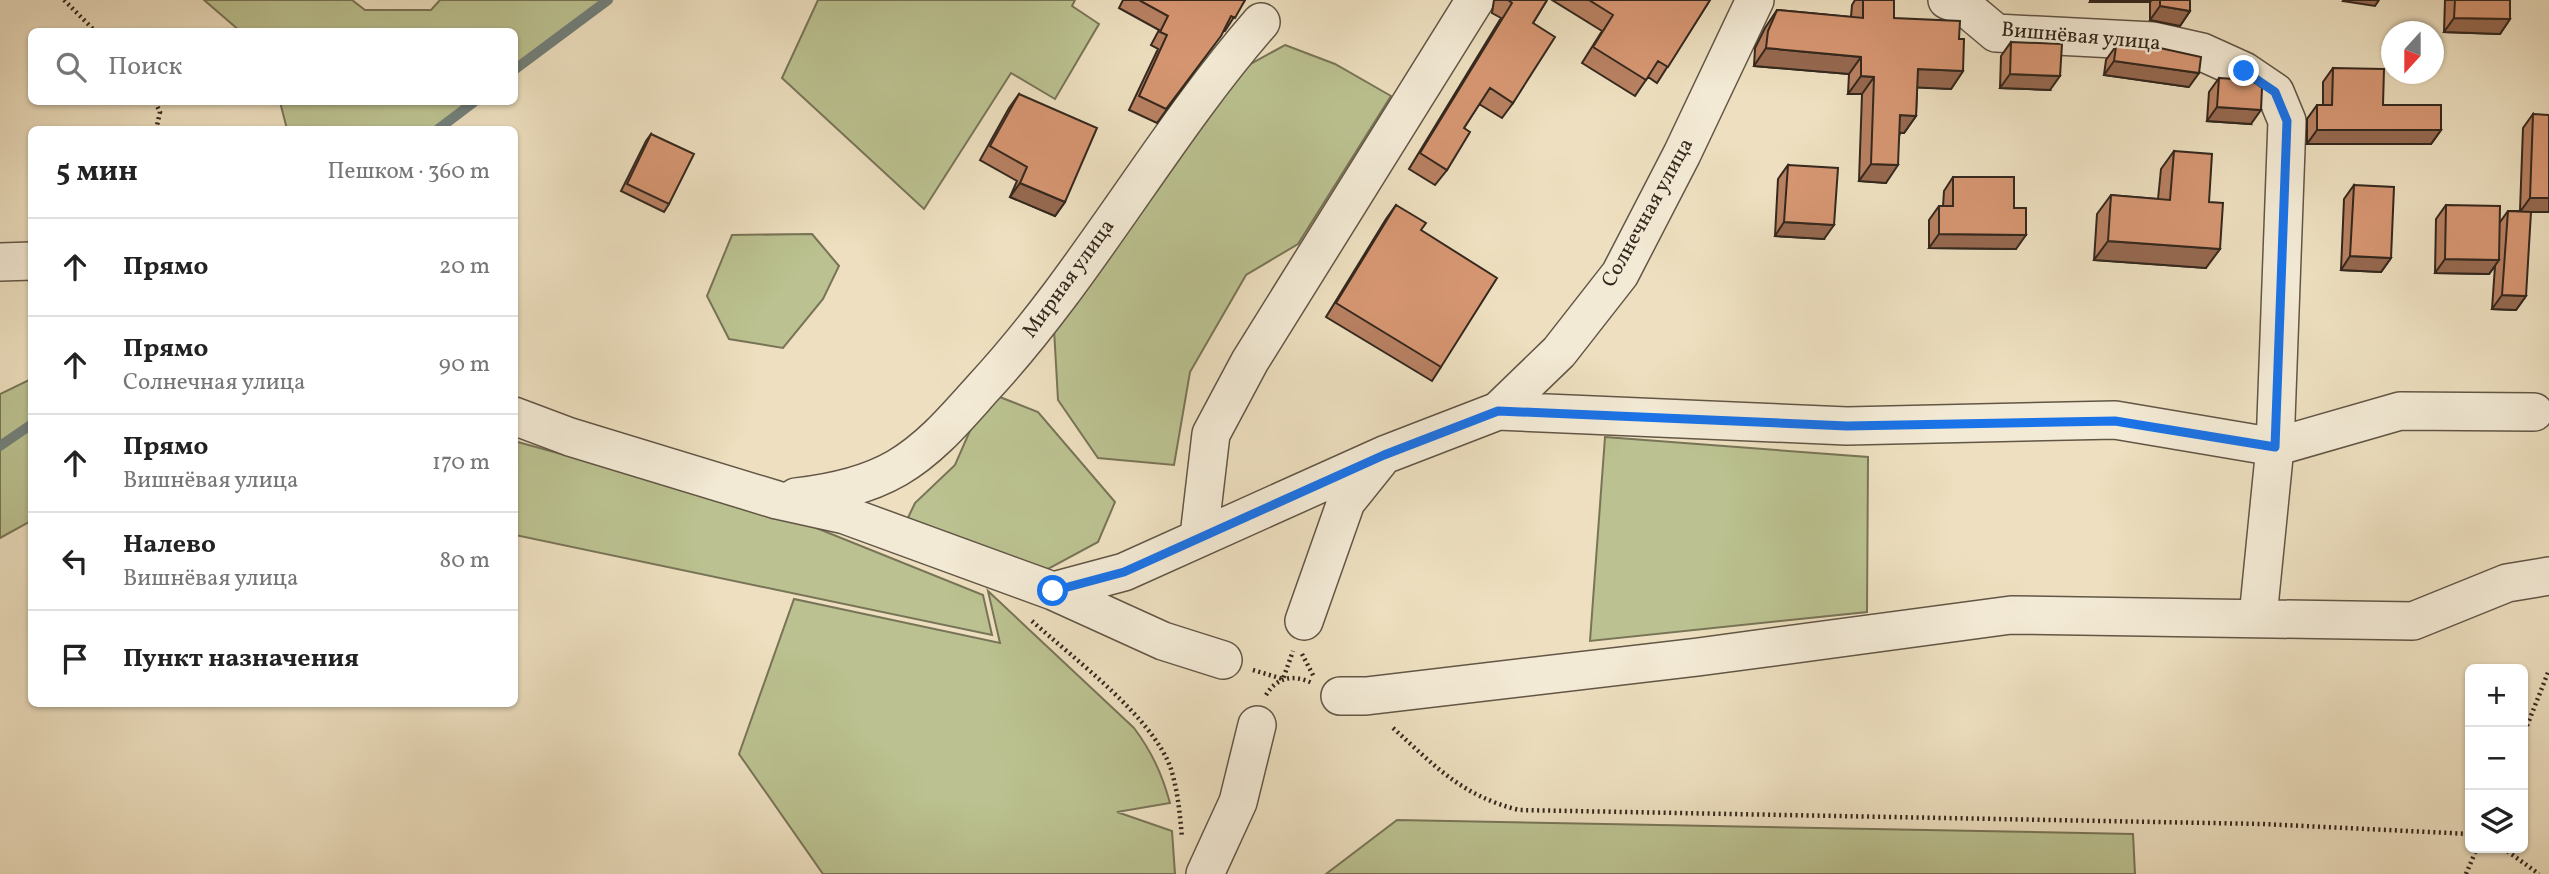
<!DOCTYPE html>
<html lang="ru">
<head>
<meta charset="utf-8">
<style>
  body { margin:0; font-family:Vollkorn,serif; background:#f6f6f6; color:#222 }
  .controls { position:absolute; right:21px; bottom:21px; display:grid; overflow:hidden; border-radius:10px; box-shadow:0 2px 5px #0004 }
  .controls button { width:63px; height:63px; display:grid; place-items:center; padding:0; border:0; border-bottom:2px solid #e0e0e0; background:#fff; color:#222; font:35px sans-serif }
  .compass { position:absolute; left:2381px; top:21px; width:63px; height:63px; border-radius:50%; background:#fff; box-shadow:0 2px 5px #0004; rotate:201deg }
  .stop { position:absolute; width:21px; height:21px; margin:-16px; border:5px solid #1a73e8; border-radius:50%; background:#fff }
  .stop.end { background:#1a73e8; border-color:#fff; box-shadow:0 2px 7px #0008 }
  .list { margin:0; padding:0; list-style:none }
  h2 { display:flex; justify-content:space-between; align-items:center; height:91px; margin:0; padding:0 28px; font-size:30px }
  h2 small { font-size:23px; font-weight:400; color:#767676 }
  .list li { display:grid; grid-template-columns:46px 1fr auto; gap:21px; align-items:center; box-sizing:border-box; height:98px; padding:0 28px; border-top:2px solid #e0e0e0 }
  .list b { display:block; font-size:26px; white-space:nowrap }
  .list p { margin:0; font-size:23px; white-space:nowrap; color:#767676 }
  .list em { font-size:23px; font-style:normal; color:#767676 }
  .icon { flex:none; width:38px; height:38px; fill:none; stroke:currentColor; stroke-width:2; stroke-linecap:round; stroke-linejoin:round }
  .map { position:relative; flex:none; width:2549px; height:874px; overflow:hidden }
  .search { position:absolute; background:#fff; box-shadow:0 2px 5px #0004; left:28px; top:28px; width:490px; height:77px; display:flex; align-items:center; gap:18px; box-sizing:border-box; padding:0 24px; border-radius:10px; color:#767676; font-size:26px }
  .panel { position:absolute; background:#fff; box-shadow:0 2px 5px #0004; left:28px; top:126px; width:490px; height:581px; border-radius:10px }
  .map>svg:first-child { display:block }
  .green { fill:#bbc190; stroke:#787457; stroke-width:2 }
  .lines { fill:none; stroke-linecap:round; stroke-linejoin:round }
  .stream { stroke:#72807b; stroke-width:10 }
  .street-casing { stroke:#625646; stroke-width:40 }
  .path { stroke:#34281e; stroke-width:4.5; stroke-dasharray:2 3.5; stroke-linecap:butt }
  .street { stroke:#f3ead5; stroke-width:37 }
  .wall { fill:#b88162; stroke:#34281e; stroke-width:2 }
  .shaded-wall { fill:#966950; stroke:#34281e; stroke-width:2 }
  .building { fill:#d69672; stroke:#34281e; stroke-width:2 }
  .route { stroke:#1a73e8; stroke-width:9 }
  .labels { text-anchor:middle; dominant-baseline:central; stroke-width:5; stroke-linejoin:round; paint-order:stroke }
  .street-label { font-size:21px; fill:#34281e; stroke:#f3ead5 }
</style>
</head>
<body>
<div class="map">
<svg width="2549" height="874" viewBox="0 0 2549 874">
  <rect width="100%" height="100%" fill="#eddfbf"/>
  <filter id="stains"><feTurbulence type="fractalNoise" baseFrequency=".00286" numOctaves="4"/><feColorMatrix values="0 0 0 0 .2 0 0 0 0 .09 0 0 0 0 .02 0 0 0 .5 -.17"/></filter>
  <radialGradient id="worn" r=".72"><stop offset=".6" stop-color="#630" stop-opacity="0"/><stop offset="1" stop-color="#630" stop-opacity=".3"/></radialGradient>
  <path class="green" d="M204,0H352L365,10H431L440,0H608L515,70L514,32L240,31Z
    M818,0H1075L1072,6L1099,24L1055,99L1011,73L924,209L782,78Z
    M1285,45L1335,64L1391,96L1298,244L1246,275L1190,372L1174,465L1098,458L1058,400L1054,329L1234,73Z
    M280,102H474L437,129H287Z
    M812,234L839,266L823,299L783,348L729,339L707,296L732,235Z
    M31,379V521L0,538V394Z
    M987,392L1038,412L1115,502L1098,542L1048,569L905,524L915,503L955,465Z
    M1605,437L1868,457L1867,612L1590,641Z
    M514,441L784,515L983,595L992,635L515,535Z
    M988,591L1134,728C1152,752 1162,774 1170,803L1117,812L1172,831L1175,874H823L739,754L794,599L1000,643Z
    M1397,820L2133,834L2135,874H1326Z"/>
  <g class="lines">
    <path class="stream" d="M514,70L608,0
      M437,130L474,102
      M0,446L32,424"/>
    <g class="street-casing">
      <path id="street" d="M1947,0L1965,7L1996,33L2153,41L2202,52L2244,71L2275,92L2287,121L2275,447L2258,617
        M0,262L32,261
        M1498,411L1847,426L2115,420L2275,447L2400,411L2534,412
        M514,416L570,437L777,500L845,515L1053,591L1163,641L1223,660
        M796,497C831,493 866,486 897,468C931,448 956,418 982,389C1087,276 1160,138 1261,22
        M1199,536L1211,434L1250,361L1475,0
        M1053,591L1124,572L1384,455L1498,411L1559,352L1620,274L1682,154L1755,0
        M1304,621L1346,502L1379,461
        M1340,696H1366L1698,657L2011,615L2413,621L2507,583L2549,576
        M1205,874L1238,802L1257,725"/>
    </g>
    <path class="path" d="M64,0L96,32
      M155,102L160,112L156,130
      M1032,621C1074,659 1153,717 1171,769C1178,792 1180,815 1182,838
      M1302,654L1314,677
      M1253,670L1283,679L1293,651
      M1266,695C1277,677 1293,674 1312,683
      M1393,728C1435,766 1462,796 1519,810L2263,824L2470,834
      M2523,736L2549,670
      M2503,848L2539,874
      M2466,874L2477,848"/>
    <use href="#street" class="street"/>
  </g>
  <path class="wall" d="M1123,0H1245L1225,31L1224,30L1157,123L1129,110L1158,49L1151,45L1159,30L1119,8Z
    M1494,0H1547L1533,23L1513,103L1502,118L1479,104L1464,128L1447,170L1435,185L1409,169L1501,18L1492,13Z
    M1552,0H1710L1657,83L1648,77L1635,96L1582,63L1602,31Z
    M1855,0H1894V18L1959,39L1963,71L1951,89L1917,87L1916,116L1904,133H1900L1886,183L1859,181L1862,94H1848L1849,74L1754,66L1755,48L1765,28L1777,10L1851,17L1852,5Z
    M2090,0H2190V11L2180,26L2150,20V2H2090Z
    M2445,0H2510V19L2500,34L2444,32Z
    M2011,42L2050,90L2000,88L2001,56Z
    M2116,46L2189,87L2104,75L2106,60Z
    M2333,68L2383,105L2441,130L2431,144H2307V119L2317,105H2323V82Z
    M2219,78L2251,124L2207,121L2209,92Z
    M1019,94L1065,202L1055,216L1010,197L1017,181L980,160L1009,108Z
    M2533,114L2549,212H2526V296L2516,310L2492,309L2495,266L2489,274L2435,273L2436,219L2446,205L2500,222L2508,211H2520L2523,128Z
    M651,134L669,204L664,212L621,191L646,141Z
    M2174,151L2209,202L2206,268L2094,260L2097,214L2111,195L2158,199L2161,169Z
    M1788,165L1824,239L1775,236L1778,179Z
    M1953,177L2014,208L2016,249L1929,248V220L1939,206H1943L1944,191Z
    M2354,185L2391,258L2381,272L2341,270L2344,199Z
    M1396,205L1421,230L1441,367L1432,381L1326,317L1386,219Z"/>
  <path class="shaded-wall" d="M2092,0H2152L2150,2H2090Z
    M2344,0H2379L2375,6L2343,1Z
    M2160,6L2190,11L2180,26L2150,20Z
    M2454,18L2510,19L2500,34L2444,32Z
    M1766,48L1861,57L1849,74L1754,66Z
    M2114,61L2199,73L2189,87L2104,75Z
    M1918,69L1963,71L1951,89L1906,87Z
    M2010,74L2060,76L2050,90L2000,88Z
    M1861,76L1874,77L1862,94H1848Z
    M2217,107L2261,110L2251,124L2207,121Z
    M1900,115L1916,116L1904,133L1888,132Z
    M2317,130H2441L2431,144H2307Z
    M1871,164L1898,165L1886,183L1859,181Z
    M1020,183L1065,202L1055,216L1010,197Z
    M2530,198H2549V212H2520Z
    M1784,222L1834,225L1824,239L1775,236Z
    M1939,234L2026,235L2016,249L1929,248Z
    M2108,241L2220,249L2206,268L2094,260Z
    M2350,256L2391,258L2381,272L2341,270Z
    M2445,259L2499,260L2489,274L2435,273Z
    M2502,295L2526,296L2516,310L2492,309Z"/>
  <path class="building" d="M1139,0H1245L1235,18L1231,16L1221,36L1166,109L1139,96L1167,35L1160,32L1168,16Z
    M1508,0H1547L1533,23L1555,37L1513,103L1490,88L1464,128L1470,132L1447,170L1420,153L1512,3Z
    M1589,0H1710L1668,67L1658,61L1646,80L1593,47L1613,15Z
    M1863,0H1894V18L1960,21L1959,39H1964L1963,71L1918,69L1916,116L1900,115L1898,165L1871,164L1874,77L1861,76V57L1766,48L1768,31L1777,10L1863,18Z
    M2160,0H2190V11L2160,6Z
    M2455,0H2510V19L2454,18Z
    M2011,42L2062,44L2060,76L2010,74Z
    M2116,46L2160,48L2201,57L2199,73L2114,61Z
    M2333,68L2384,69L2383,105H2441V130H2317V105H2332Z
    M2219,78L2251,80L2262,88L2261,110L2217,107Z
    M1019,94L1097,128L1065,202L1020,183L1027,167L990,146Z
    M2533,114L2549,115V198H2530Z
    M651,134L694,154L669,204L627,184Z
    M2174,151L2212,154L2209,202L2223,203L2220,249L2108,241L2111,195L2170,200Z
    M1788,165L1838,168L1834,225L1784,222Z
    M1953,177H2014V208H2026V235L1939,234V206H1953Z
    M2354,185L2394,187L2391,258L2350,256Z
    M1396,205L1426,223L1421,230L1497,278L1441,367L1336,303Z
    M2446,205L2500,206L2499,260L2445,259Z
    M2508,211L2531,212L2526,296L2502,295Z"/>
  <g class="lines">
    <path class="route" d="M1053,591L1124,572L1384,455L1498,411L1847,426L2115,421L2275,447L2287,121L2275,92L2244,71"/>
  </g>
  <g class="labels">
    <g class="street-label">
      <text transform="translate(2081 37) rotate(5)">Вишнёвая улица</text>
      <text transform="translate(1648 213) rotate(-61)">Солнечная улица</text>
      <text transform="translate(1069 279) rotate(-54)">Мирная улица</text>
    </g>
  </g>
  <rect width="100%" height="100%" filter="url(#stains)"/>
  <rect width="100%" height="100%" fill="url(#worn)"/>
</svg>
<div class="controls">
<button>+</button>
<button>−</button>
<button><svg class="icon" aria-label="layers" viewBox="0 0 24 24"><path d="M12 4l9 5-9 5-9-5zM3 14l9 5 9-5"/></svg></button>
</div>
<svg class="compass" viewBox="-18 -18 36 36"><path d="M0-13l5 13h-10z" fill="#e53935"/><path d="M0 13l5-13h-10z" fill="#767676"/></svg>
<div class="stop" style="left:1053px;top:591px"></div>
<div class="stop end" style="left:2244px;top:71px"></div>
<div class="search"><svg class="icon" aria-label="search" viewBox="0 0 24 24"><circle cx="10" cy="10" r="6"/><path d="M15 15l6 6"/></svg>Поиск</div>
<section class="panel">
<h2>5 мин<small>Пешком · 360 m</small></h2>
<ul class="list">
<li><svg class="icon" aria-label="ahead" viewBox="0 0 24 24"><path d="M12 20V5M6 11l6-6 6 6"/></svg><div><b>Прямо</b></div><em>20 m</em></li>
<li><svg class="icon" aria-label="ahead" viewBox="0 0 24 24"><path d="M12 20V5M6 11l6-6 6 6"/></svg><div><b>Прямо</b><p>Солнечная улица</p></div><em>90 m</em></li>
<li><svg class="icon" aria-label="ahead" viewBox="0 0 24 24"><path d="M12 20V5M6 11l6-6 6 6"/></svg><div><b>Прямо</b><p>Вишнёвая улица</p></div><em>170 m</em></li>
<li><svg class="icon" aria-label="left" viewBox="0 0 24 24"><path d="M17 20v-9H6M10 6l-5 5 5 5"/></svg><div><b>Налево</b><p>Вишнёвая улица</p></div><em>80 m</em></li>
<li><svg class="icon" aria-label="arrive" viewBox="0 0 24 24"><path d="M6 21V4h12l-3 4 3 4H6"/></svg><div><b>Пункт назначения</b></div></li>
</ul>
</section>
</div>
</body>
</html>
